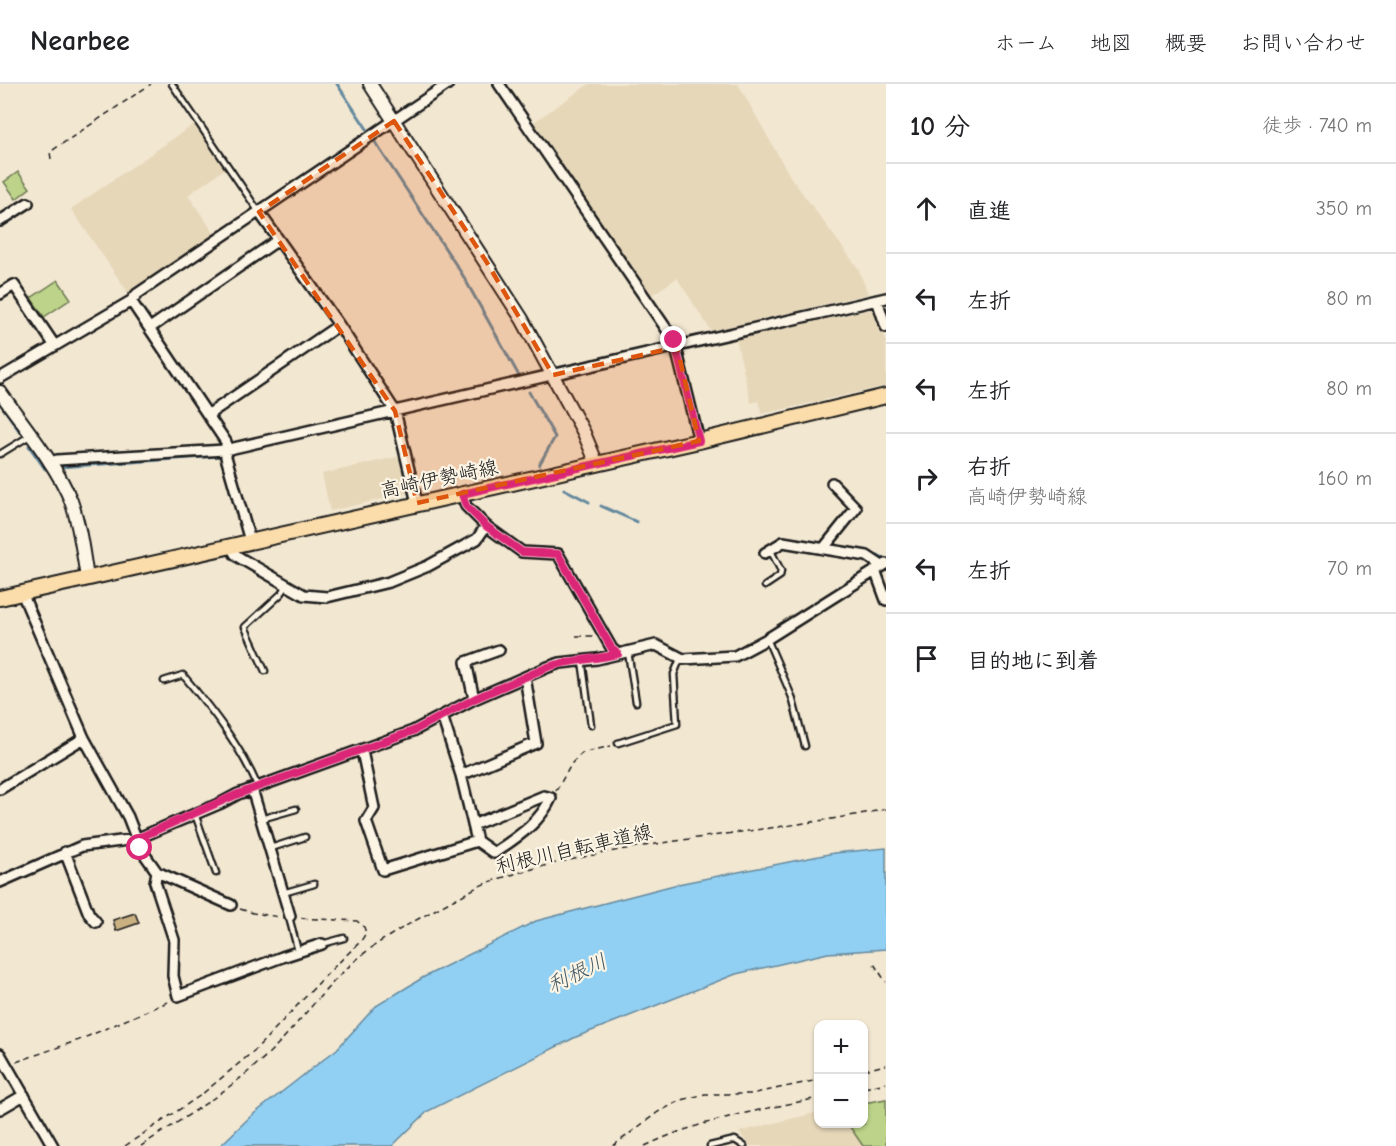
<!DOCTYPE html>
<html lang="ja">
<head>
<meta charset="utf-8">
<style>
  body { margin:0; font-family:"Comic Neue","Klee One",sans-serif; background:#f6f6f6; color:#202124 }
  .controls { position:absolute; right:18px; bottom:18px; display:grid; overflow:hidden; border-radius:12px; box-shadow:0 2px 4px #0004 }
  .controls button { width:54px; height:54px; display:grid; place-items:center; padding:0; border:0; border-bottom:2px solid #e0e0e0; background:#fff; color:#202124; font:30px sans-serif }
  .stop { position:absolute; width:18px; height:18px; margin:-14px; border:4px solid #db2777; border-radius:50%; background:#fff }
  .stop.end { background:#db2777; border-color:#fff; box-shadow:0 2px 6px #0008 }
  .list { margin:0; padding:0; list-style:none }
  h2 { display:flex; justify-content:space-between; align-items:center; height:78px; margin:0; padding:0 24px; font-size:26px }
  h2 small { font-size:20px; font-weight:400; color:#757577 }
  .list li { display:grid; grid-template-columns:39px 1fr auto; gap:18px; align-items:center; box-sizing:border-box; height:90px; padding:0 24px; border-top:2px solid #e0e0e0 }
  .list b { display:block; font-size:22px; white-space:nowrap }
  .list p { margin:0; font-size:20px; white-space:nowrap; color:#757577 }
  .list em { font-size:20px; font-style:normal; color:#757577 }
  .icon { flex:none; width:33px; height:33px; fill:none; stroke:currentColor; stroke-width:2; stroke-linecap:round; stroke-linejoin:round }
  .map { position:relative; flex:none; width:886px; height:1062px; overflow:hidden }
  header { display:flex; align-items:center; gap:36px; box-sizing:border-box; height:84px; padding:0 30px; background:#fff; border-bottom:2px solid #e0e0e0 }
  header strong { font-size:28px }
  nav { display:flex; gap:33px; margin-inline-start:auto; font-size:21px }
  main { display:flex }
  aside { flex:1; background:#fff }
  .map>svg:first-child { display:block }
  .built { fill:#e6d7b9 }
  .green { fill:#bcd389; stroke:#6c7852; stroke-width:1.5 }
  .water { fill:#92d0f3; stroke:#63889d; stroke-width:1.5 }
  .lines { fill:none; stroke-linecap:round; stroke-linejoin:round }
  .stream { stroke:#63889d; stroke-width:3 }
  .building { fill:#c9b181; stroke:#1c1c1c; stroke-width:1.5 }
  .lane-casing { stroke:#1c1c1c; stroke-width:9 }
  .street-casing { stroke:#1c1c1c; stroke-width:14 }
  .secondary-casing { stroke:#1c1c1c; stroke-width:16 }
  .primary-casing { stroke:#1c1c1c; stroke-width:18 }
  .path { stroke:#1c1c1c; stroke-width:1.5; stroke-dasharray:6 4.5; stroke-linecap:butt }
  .lane { stroke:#fcf5e5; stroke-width:4.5 }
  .street { stroke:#fcf5e5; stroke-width:9 }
  .secondary { stroke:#fcf5e5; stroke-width:12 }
  .primary { stroke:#fbddab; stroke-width:14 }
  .route { stroke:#db2777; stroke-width:8 }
  .marked { fill:#de560d; fill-opacity:0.2; stroke:#de560d; stroke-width:4.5; stroke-dasharray:12 8; stroke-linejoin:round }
  .labels { text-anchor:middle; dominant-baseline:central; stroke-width:4.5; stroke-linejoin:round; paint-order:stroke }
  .street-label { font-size:20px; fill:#1c1c1c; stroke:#fcf5e5 }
  .water-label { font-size:21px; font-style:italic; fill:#455b67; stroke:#fcf5e5 }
</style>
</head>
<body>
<header>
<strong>Nearbee</strong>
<nav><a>ホーム</a><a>地図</a><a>概要</a><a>お問い合わせ</a></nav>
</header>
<main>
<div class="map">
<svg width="886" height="1062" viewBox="0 0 886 1062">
  <rect width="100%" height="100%" fill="#f2e7d1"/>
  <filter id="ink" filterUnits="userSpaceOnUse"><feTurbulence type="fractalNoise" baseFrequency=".0167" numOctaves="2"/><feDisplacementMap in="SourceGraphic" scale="12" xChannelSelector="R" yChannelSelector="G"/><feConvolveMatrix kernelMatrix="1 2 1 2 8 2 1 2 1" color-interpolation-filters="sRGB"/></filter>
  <g filter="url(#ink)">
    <path class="built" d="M589,0H738L791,94L858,184L868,210L711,247L677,194L650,212L531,40Z
      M196,39L226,84L188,111L216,152L129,210L71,125Z
      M874,225L886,256V302L762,330L758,317L751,319L736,255Z
      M401,372L409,409L330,427L322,390Z
      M818,1028V1040H848L863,1062H750L739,1048Z"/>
    <path class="green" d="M18,88L30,104L16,115L4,98Z
      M58,196L71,215L44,233L31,214Z
      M886,1015V1062H863L848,1040H864V1019Z"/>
    <path class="water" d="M886,764V865L828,869L736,890L576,953L428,1027L392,1062H220L251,1032L337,965L376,922L424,893L536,837L678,800L834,769Z"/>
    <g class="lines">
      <path class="stream" d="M337,0L369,48
        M373,55L462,190L518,290
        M686,265L857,225
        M575,290L670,268
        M529,308L555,353L539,381
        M0,319L20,348
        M417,326L521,303
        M29,362L45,385
        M233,369L389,333
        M59,383L219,372
        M564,405L589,418
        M601,422L637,438
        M868,469L884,474"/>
    </g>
    <path class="building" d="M135,829L139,839L116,847L113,836Z"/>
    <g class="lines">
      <g class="lane-casing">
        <path id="lane" d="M172,0L259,128
          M0,370L31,351
          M765,502L780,492L781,487L770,465
          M767,555L792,613L805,662
          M628,568L636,618
          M582,576L591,641
          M265,587L245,543L281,510L287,502
          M164,597L183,591C212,626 240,661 258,703
          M618,659L677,640L674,590L680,575
          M195,730L216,789
          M261,735L296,725
          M271,764L305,753
          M283,809L314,800
          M290,832V837L298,867
          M322,860L344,854
          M710,1062L735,1056L744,1062"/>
      </g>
      <g class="street-casing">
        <path id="street" d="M499,0L674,256L699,357
          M259,128L339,241L395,327L417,419
          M0,137L28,119
          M0,210L14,201L55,262
          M877,216L886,243
          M131,217L226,358V373L250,457
          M150,244L278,156
          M0,294L131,217L137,210L448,0
          M209,330L339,241
          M49,379L57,376L225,366L886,214
          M462,410L466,422L486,442L522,468L558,470L612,565L618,570
          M231,462L235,470L240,474L304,511L327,513L389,498L428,482L477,455L486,442
          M823,465L856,424L832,399
          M765,469L783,458L867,472L882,482
          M875,486L886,516
          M22,509L84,654L128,733L140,764L157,788L155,798L174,856L173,892L178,912L282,873L322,860
          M474,615L466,578L499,566
          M362,667L374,724L366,737L383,786L477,757L461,691L442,632
          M461,691L536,659L525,593
          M0,705L84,654
          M252,705L290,832
          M473,741L544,712L551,714C539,740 517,753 494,769L477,757
          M65,768L89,830L96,838
          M157,788L231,821
          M0,798L82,762L136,755L221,719L238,710L413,647L474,615L548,583L560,579L597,575L656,561L683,575L735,572L767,555L886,480
          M0,970L53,1062
          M0,1025L24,1011"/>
      </g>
      <g class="secondary-casing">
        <path id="secondary" d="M370,0L522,235L584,349L597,380
          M0,308C22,339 58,383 71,417C80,442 83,469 87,494"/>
      </g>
      <g class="primary-casing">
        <path id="primary" d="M0,514L699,357L886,312"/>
      </g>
      <path class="path" d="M51,75L50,68L151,0
        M576,552H593
        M556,707L572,679L582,669L611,662
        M240,825L253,829L280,833
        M874,880L886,898
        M16,978L79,956L170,917
        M864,986L886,981
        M864,1004L886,999
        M125,1062L201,1011L255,966L331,886L361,857L366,849L364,843L357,837L299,834
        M141,1062C180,1036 221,1012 256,981C298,945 328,894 374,862C400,844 429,829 457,814C467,809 478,802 489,798C618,755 754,752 886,725
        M613,1062L658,1028L682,1016L705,1010H751L818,996
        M645,1062C699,1036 760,1026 818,1014"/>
      <use href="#lane" class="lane"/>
      <use href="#street" class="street"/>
      <use href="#secondary" class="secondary"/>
      <use href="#primary" class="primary"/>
    </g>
  </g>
  <g class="lines" filter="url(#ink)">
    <path class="route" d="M140,764L136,755L238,710L413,647L474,615L548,583C571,575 595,576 618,570L612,565L558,470L522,468L486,442L466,422L462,410L699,357L674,256"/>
  </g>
  <path class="marked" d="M394,37L486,177L553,291L677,263L699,357L417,419L395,327L259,128Z"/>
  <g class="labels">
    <g class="street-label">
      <text transform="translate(439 395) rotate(-12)">高崎伊勢崎線</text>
      <text transform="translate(574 765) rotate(-13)">利根川自転車道線</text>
    </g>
    <g class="water-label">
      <text transform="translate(577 889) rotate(-25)">利根川</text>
    </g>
  </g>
</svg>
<div class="controls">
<button>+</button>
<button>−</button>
</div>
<div class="stop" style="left:140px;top:764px"></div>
<div class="stop end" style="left:674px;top:256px"></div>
</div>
<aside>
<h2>10 分<small>徒歩 · 740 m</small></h2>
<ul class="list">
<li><svg class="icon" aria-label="ahead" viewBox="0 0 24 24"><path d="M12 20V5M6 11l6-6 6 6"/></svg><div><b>直進</b></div><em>350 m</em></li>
<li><svg class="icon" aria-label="left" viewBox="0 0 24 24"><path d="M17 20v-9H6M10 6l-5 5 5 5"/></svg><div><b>左折</b></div><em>80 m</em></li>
<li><svg class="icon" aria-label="left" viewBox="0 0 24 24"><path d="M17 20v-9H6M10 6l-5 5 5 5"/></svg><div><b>左折</b></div><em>80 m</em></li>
<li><svg class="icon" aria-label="right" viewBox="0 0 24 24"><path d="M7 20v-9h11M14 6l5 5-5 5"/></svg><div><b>右折</b><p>高崎伊勢崎線</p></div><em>160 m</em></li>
<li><svg class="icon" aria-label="left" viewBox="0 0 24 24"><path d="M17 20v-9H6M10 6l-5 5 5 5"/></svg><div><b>左折</b></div><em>70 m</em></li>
<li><svg class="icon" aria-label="arrive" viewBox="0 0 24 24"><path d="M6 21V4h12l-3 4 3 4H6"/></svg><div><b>目的地に到着</b></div></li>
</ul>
</aside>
</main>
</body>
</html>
